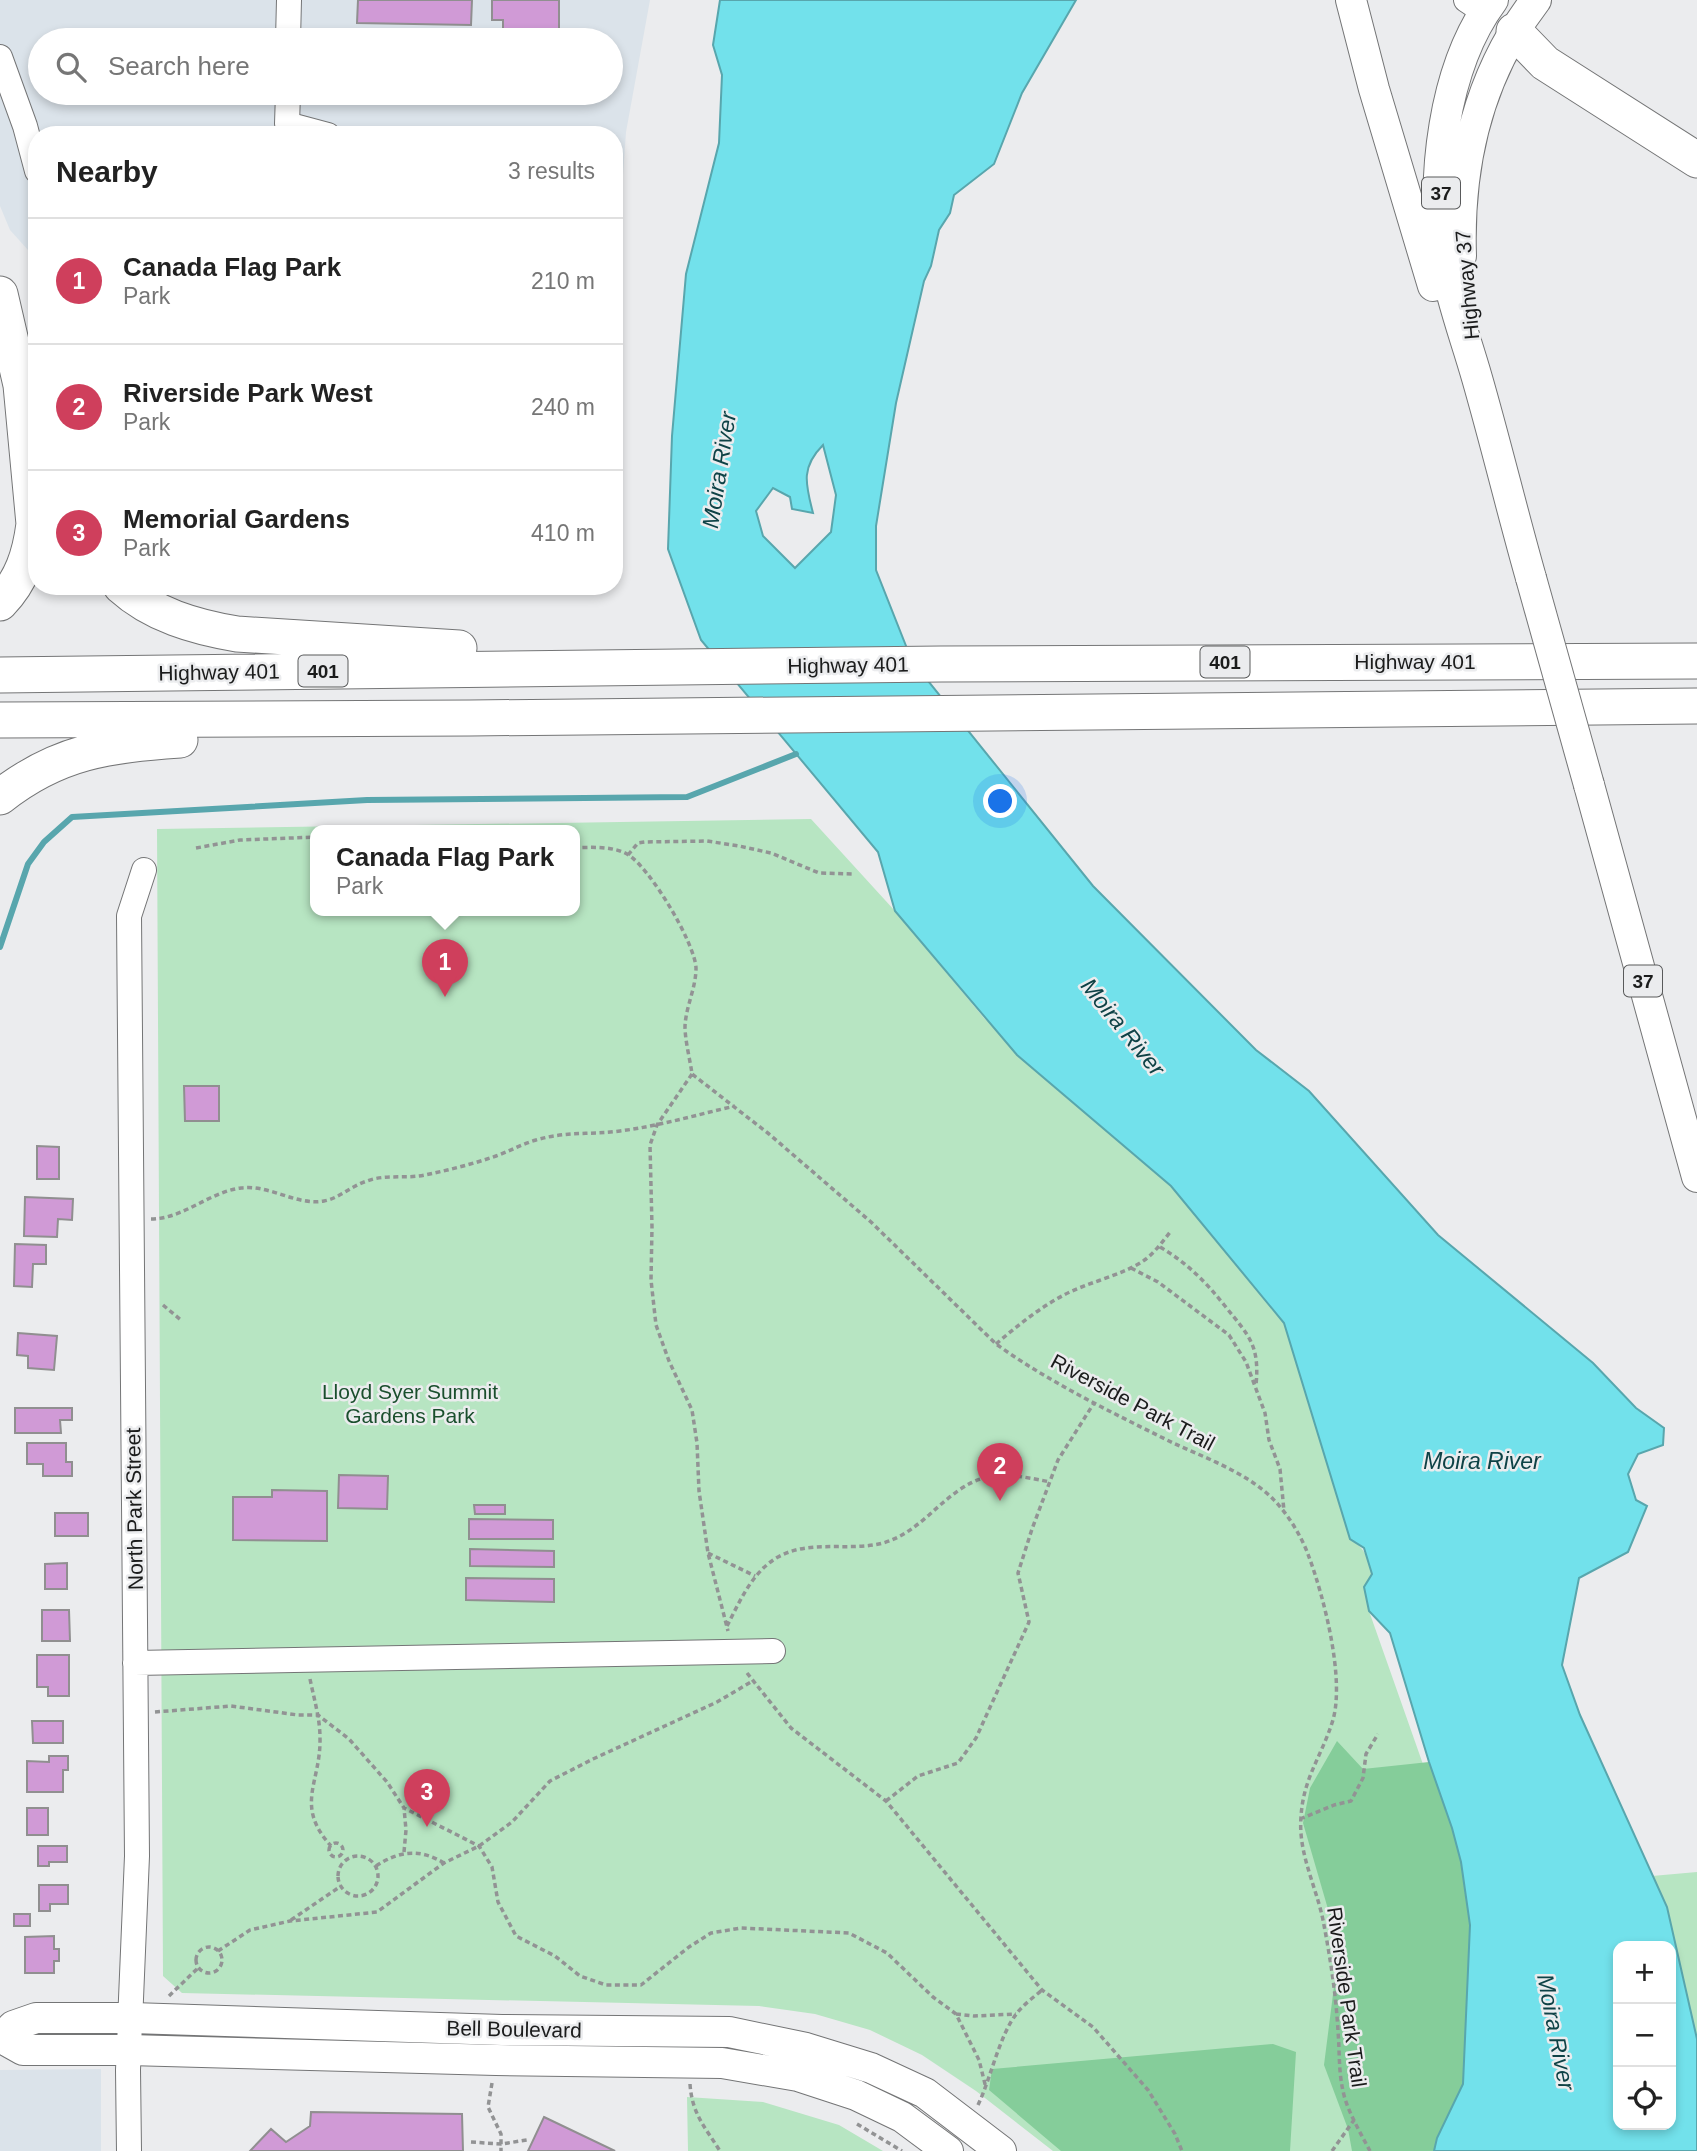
<!DOCTYPE html>
<html lang="en">
<head>
<meta charset="utf-8">
<style>
  body { margin:0; font-family:Helvetica,sans-serif; background:#f6f6f6; color:#222 }
  .controls { position:absolute; right:21px; bottom:21px; display:grid; overflow:hidden; border-radius:14px; box-shadow:0 4px 10px #0003 }
  .controls button { width:63px; height:63px; display:grid; place-items:center; padding:0; border:0; border-bottom:2px solid #e0e0e0; background:#fff; color:#222; font:35px sans-serif }
  .you { position:absolute; left:1001px; top:802px; width:24px; height:24px; margin:-18px; border:5px solid #fff; border-radius:50%; background:#1a73e8; box-shadow:0 0 0 10px #1a73e833 }
  .badge { display:grid; place-items:center; width:46px; height:46px; border-radius:50%; background:#cf3f5c; color:#fff; font-size:23px; font-weight:700 }
  .pin { position:absolute; translate:-50% -58px; filter:drop-shadow(0 2px 4px #0008) }
  .pin::after { content:''; position:absolute; top:37px; width:24px; height:21px; background:inherit; clip-path:polygon(0 0,100% 0,50% 100%) }
  .popup { position:absolute; left:310px; top:825px; width:270px; height:91px; box-sizing:border-box; display:grid; place-content:center; border-radius:14px; background:#fff; filter:drop-shadow(0 2px 5px #0005); font-size:23px; white-space:nowrap; color:#767676 }
  .popup b { font-size:26px; color:#222 }
  .popup::after { content:''; position:absolute; left:50%; top:100%; margin-left:-14px; border:14px solid transparent; border-top-color:#fff }
  .list { margin:0; padding:0; list-style:none }
  h2 { display:flex; justify-content:space-between; align-items:center; height:91px; margin:0; padding:0 28px; font-size:30px }
  h2 small { font-size:23px; font-weight:400; color:#767676 }
  .list li { display:grid; grid-template-columns:46px 1fr auto; gap:21px; align-items:center; box-sizing:border-box; height:126px; padding:0 28px; border-top:2px solid #e0e0e0 }
  .list b { display:block; font-size:26px; white-space:nowrap }
  .list p { margin:0; font-size:23px; white-space:nowrap; color:#767676 }
  .list em { font-size:23px; font-style:normal; color:#767676 }
  .icon { flex:none; width:38px; height:38px; fill:none; stroke:currentColor; stroke-width:2; stroke-linecap:round; stroke-linejoin:round }
  .map { position:relative; flex:none; width:1697px; height:2151px; overflow:hidden }
  .search { position:absolute; background:#fff; box-shadow:0 4px 10px #0003; left:28px; top:28px; width:595px; height:77px; display:flex; align-items:center; gap:18px; box-sizing:border-box; padding:0 24px; border-radius:38px; color:#767676; font-size:26px }
  .panel { position:absolute; background:#fff; box-shadow:0 4px 10px #0003; left:28px; top:126px; width:595px; height:469px; border-radius:28px }
  .map>svg:first-child { display:block }
  .built { fill:#dbe3ea; fill-rule:evenodd }
  .green { fill:#b7e5c2; fill-rule:evenodd }
  .forest { fill:#85cd9a }
  .water { fill:#72e1eb; stroke:#58a6ad; stroke-width:2; fill-rule:evenodd }
  .lines { fill:none; stroke-linecap:round; stroke-linejoin:round }
  .stream { stroke:#58a6ad; stroke-width:6 }
  .building { fill:#d09ad6; stroke:#908f90; stroke-width:2 }
  .minor-casing { stroke:#747576; stroke-width:26 }
  .major-casing { stroke:#747576; stroke-width:32 }
  .highway-casing { stroke:#747576; stroke-width:37 }
  .path { stroke:#929394; stroke-width:3.5; stroke-dasharray:5 3.5; stroke-linecap:butt }
  .minor { stroke:#fff; stroke-width:24 }
  .major { stroke:#fff; stroke-width:30 }
  .highway { stroke:#fff; stroke-width:35 }
  .major-bridge-casing { stroke:#747576; stroke-width:32; stroke-linecap:butt }
  .major-bridge { stroke:#fff; stroke-width:30 }
  .labels { text-anchor:middle; dominant-baseline:central; stroke-width:5; stroke-linejoin:round; paint-order:stroke }
  .shield { fill:#ebecee; stroke:#595a5b; stroke-width:2 }
  .shield-label { font-size:19px; font-weight:bold; fill:#1b1c1c }
  .street-label { font-size:21px; fill:#1b1c1c; stroke:#ebecee }
  .park-label { font-size:21px; fill:#1a4f2d; stroke:#ebecee }
  .water-label { font-size:23px; font-style:italic; fill:#0e4246; stroke:#ebecee }
</style>
</head>
<body>
<div class="map">
<svg width="1697" height="2151" viewBox="0 0 1697 2151">
  <rect width="100%" height="100%" fill="#ebecee"/>
  <path class="built" d="M0,0H650L626,132L614,306V135H37V260L10,230L0,206ZM40,40H611V93H40Z
    M101,2069V2151H0V2070Z"/>
  <path class="green" d="M811,819L895,911L984,1018L1171,1186L1284,1323L1350,1538C1366,1550 1367,1556 1372,1574L1364,1587L1369,1611L1449,1838L1446,2151H1053L976,2091L922,2055L870,2030L815,2014L759,2006L182,1993L163,1976L157,829ZM316,831H574V911H316Z
    M1697,1872V2039L1667,1907L1652,1876Z
    M687,2097L763,2102L839,2125L883,2151H688Z"/>
  <path class="forest" d="M1337,1741L1363,1769L1429,1762L1452,1828L1461,1862L1470,1925L1463,2084L1437,2138L1434,2151H1352L1348,2129L1324,2065L1339,1947L1303,1823L1310,1788Z
    M1273,2044L1296,2052L1290,2151H1061L989,2090L992,2069Z"/>
  <path class="water" d="M720,0H1076L1022,93L994,164L954,195L950,213L939,230L931,266L924,281L896,403L876,526V570L912,661L1093,886L1256,1050L1309,1091L1438,1235L1593,1363L1636,1408L1664,1428L1663,1445L1638,1454L1628,1474L1636,1500L1647,1506L1628,1552L1579,1578L1562,1665L1580,1715L1667,1907L1697,2039V2151H1434L1437,2138L1463,2084L1470,1925L1461,1862L1452,1828L1429,1762L1390,1633L1369,1611L1364,1587L1372,1574L1364,1548L1350,1539L1284,1323L1171,1186L1017,1055L895,911L878,852L701,640L668,549L672,436L686,274L719,143L722,75L713,45ZM823,445L836,495L831,532L795,568L763,536L756,511L773,488L790,497L792,509L813,513C806,485 800,468 823,445ZM1618,1946H1671V2125H1618Z"/>
  <g class="lines">
    <path class="stream" d="M0,947L28,864L44,842L72,817L367,800L687,797L796,754"/>
  </g>
  <path class="building" d="M358,0H472L471,25L357,23Z
    M492,0H559V40H503V20H492Z
    M184,1086H219V1121H185Z
    M37,1146L59,1147V1179H37Z
    M25,1197L73,1199L72,1220L58,1219L57,1237L24,1236Z
    M15,1244L46,1245V1264H33L32,1287L14,1286Z
    M18,1333L57,1336L54,1370L28,1368V1356L17,1355Z
    M15,1408H72V1420H60L61,1433H15Z
    M27,1443H66V1462H72V1476H43V1464H27Z
    M339,1475L388,1476L387,1509L338,1508Z
    M272,1490L327,1491V1541L233,1540V1497H272Z
    M474,1505H505V1514H475Z
    M55,1513H88V1536H55Z
    M469,1519L553,1520V1539H469Z
    M470,1549L554,1551V1567L470,1566Z
    M67,1563V1589H45V1564Z
    M466,1578L554,1579V1602L466,1600Z
    M42,1610H69L70,1641H42Z
    M37,1655H69V1696H48V1687H37Z
    M32,1721H63V1743H33Z
    M49,1756H68V1770H63V1792H27V1761L49,1762Z
    M27,1808H48V1835H27Z
    M38,1846H67V1862H49V1866H38Z
    M39,1885H68V1904H50V1911H39Z
    M14,1914H30V1926H14Z
    M54,1936V1949H59V1961H54V1973H25V1937Z
    M311,2112L462,2114L463,2151H250L271,2129L286,2142L310,2126Z
    M544,2117L615,2151H528Z"/>
  <g class="lines">
    <g class="minor-casing">
      <path id="minor" d="M1466,0L1484,12
        M288,40L289,0
        M0,57L25,126L37,171
        M288,93L287,124L328,135
        M135,1663L773,1651
        M129,2151L128,2070L137,1856L129,916L144,870"/>
    </g>
    <g class="major-casing">
      <path id="major" d="M1351,0L1374,89L1433,286
        M1493,0C1443,67 1430,180 1444,260C1451,300 1466,339 1477,378C1496,444 1512,511 1531,578
        M1461,256C1458,164 1479,74 1536,0
        M1589,785L1697,1177
        M0,2037L23,2050H129L496,2060L722,2063L798,2076L856,2095L902,2117L948,2151
        M3,2037L13,2026L36,2018H132L502,2030L729,2032L806,2048L871,2068L925,2093L1001,2151"/>
    </g>
    <g class="highway-casing">
      <path id="highway" d="M1514,31L1545,63L1697,160
        M0,294L21,385L34,524C30,555 22,580 0,603
        M121,586C153,615 195,627 237,634L459,648
        M0,675L941,664L1697,661
        M0,720L470,718L1697,706
        M0,797C58,751 109,745 180,740"/>
    </g>
    <path class="path" d="M196,848L240,840L316,837
      M574,848C591,847 612,846 627,854C649,866 695,943 696,968C696,988 686,1006 685,1026C685,1041 690,1059 692,1074L769,1134L871,1222L996,1344C1049,1382 1109,1411 1167,1440C1202,1457 1245,1471 1273,1499C1288,1514 1302,1537 1309,1557C1324,1597 1346,1682 1332,1723C1321,1757 1303,1779 1301,1817C1298,1853 1316,1886 1323,1920C1330,1956 1336,1994 1338,2031C1340,2055 1338,2074 1345,2099C1351,2117 1361,2134 1370,2151
      M628,855L638,843L645,842L707,841L739,846L771,853L819,873L854,874
      M692,1074L657,1125L650,1145L652,1227L651,1280L656,1325L669,1361L692,1410L697,1443L699,1491L708,1553L728,1631
      M151,1219C183,1219 209,1192 241,1188C269,1184 296,1206 324,1201C340,1198 351,1186 367,1181C385,1174 406,1179 425,1175C449,1170 473,1164 496,1156C510,1151 522,1144 536,1140C567,1131 591,1135 620,1131C659,1126 696,1115 735,1106
      M1160,1247C1187,1263 1205,1281 1225,1306C1248,1335 1260,1344 1256,1385
      M1131,1268L1158,1282L1229,1335L1246,1362L1265,1413L1269,1440L1280,1469L1284,1511
      M163,1305L182,1321
      M996,1344C1017,1326 1038,1309 1062,1296C1087,1282 1125,1275 1146,1259C1156,1251 1163,1241 1171,1231
      M708,1553L755,1576
      M727,1626C740,1601 752,1572 778,1557C810,1539 849,1552 883,1543C901,1538 915,1527 929,1515C975,1473 989,1469 1050,1482
      M747,1673L791,1728L886,1801L1042,1990L1093,2027L1148,2090L1175,2134L1182,2151
      M310,1679C314,1699 320,1718 320,1738C321,1783 294,1805 331,1846
      M155,1712L231,1706L298,1715H318L349,1739L387,1782L404,1808L479,1846L492,1867L498,1902L516,1936L555,1956L580,1976L606,1985H641L689,1947L711,1933L741,1928L849,1933L887,1953L933,1997L956,2014L979,2060L986,2088
      M886,1801L918,1776L958,1763L976,1738L1029,1622L1018,1573L1032,1529L1058,1460L1094,1403
      M1300,1819L1334,1805L1351,1801L1363,1778L1366,1754L1378,1734
      M329 1850a7 7 0 1 1 14 0a7 7 0 1 1-14 0Z
      M404,1852L406,1830L404,1808
      M338 1876a20 20 0 1 1 40 0a20 20 0 1 1-40 0Z
      M376,1866C399,1851 419,1848 444,1863
      M291,1920L341,1886
      M196 1960a13 13 0 1 1 26 0a13 13 0 1 1-26 0Z
      M218,1951L250,1930L290,1921L377,1912L444,1863L479,1846L512,1822L550,1781L593,1759L717,1702L751,1682
      M169,1996L198,1968
      M956,2014L974,2016L1016,2014
      M492,2083L488,2107L501,2134V2151
      M690,2084C692,2114 705,2127 720,2151
      M978,2105C991,2078 999,2036 1017,2013C1024,2004 1034,1997 1042,1990
      M857,2124L902,2151
      M471,2142L501,2144L527,2140
      M1332,2151L1354,2120"/>
    <use href="#minor" class="minor"/>
    <use href="#major" class="major"/>
    <use href="#highway" class="highway"/>
    <g class="major-bridge-casing">
      <path id="major-bridge" d="M1531,578L1589,785"/>
    </g>
    <use href="#major-bridge" class="major-bridge"/>
  </g>
  <g class="labels">
    <g class="shield">
      <rect x="1422" y="177.5" width="38" height="31" rx="5"/>
      <rect x="1200.5" y="646.5" width="49" height="31" rx="5"/>
      <rect x="298.5" y="655.5" width="49" height="31" rx="5"/>
      <rect x="1624" y="965.5" width="38" height="31" rx="5"/>
    </g>
    <g class="shield-label">
      <text x="1441" y="193">37</text>
      <text x="1225" y="662">401</text>
      <text x="323" y="671">401</text>
      <text x="1643" y="981">37</text>
    </g>
    <g class="street-label">
      <text transform="translate(1467 285) rotate(-95)">Highway 37</text>
      <text x="1415" y="661">Highway 401</text>
      <text transform="translate(848 665) rotate(-1)">Highway 401</text>
      <text transform="translate(219 672) rotate(-1)">Highway 401</text>
      <text transform="translate(1133 1402) rotate(28)">Riverside Park Trail</text>
      <text transform="translate(134 1509) rotate(-91)">North Park Street</text>
      <text transform="translate(1347 1997) rotate(82)">Riverside Park Trail</text>
      <text transform="translate(514 2029) rotate(1)">Bell Boulevard</text>
    </g>
    <g class="park-label">
      <text x="410" y="1391">Lloyd Syer Summit<tspan x="410" dy="24">Gardens Park</tspan></text>
    </g>
    <g class="water-label">
      <text transform="translate(719 470) rotate(-81)">Moira River</text>
      <text transform="translate(1123 1027) rotate(51)">Moira River</text>
      <text x="1482" y="1461">Moira River</text>
      <text transform="translate(1556 2032) rotate(79)">Moira River</text>
    </g>
  </g>
</svg>
<div class="controls">
<button>+</button>
<button>−</button>
<button><svg class="icon" aria-label="locate" viewBox="0 0 24 24"><circle cx="12" cy="12" r="6"/><path d="M12 2v4M12 18v4M2 12h4M18 12h4"/></svg></button>
</div>
<div class="you"></div>
<div class="pin badge" style="left:445px;top:997px">1</div>
<div class="popup"><b>Canada Flag Park</b>Park</div>
<div class="pin badge" style="left:1000px;top:1501px">2</div>
<div class="pin badge" style="left:427px;top:1827px">3</div>
<div class="search"><svg class="icon" aria-label="search" viewBox="0 0 24 24"><circle cx="10" cy="10" r="6"/><path d="M15 15l6 6"/></svg>Search here</div>
<section class="panel">
<h2>Nearby<small>3 results</small></h2>
<ul class="list">
<li><span class="badge">1</span><div><b>Canada Flag Park</b><p>Park</p></div><em>210 m</em></li>
<li><span class="badge">2</span><div><b>Riverside Park West</b><p>Park</p></div><em>240 m</em></li>
<li><span class="badge">3</span><div><b>Memorial Gardens</b><p>Park</p></div><em>410 m</em></li>
</ul>
</section>
</div>
</body>
</html>
